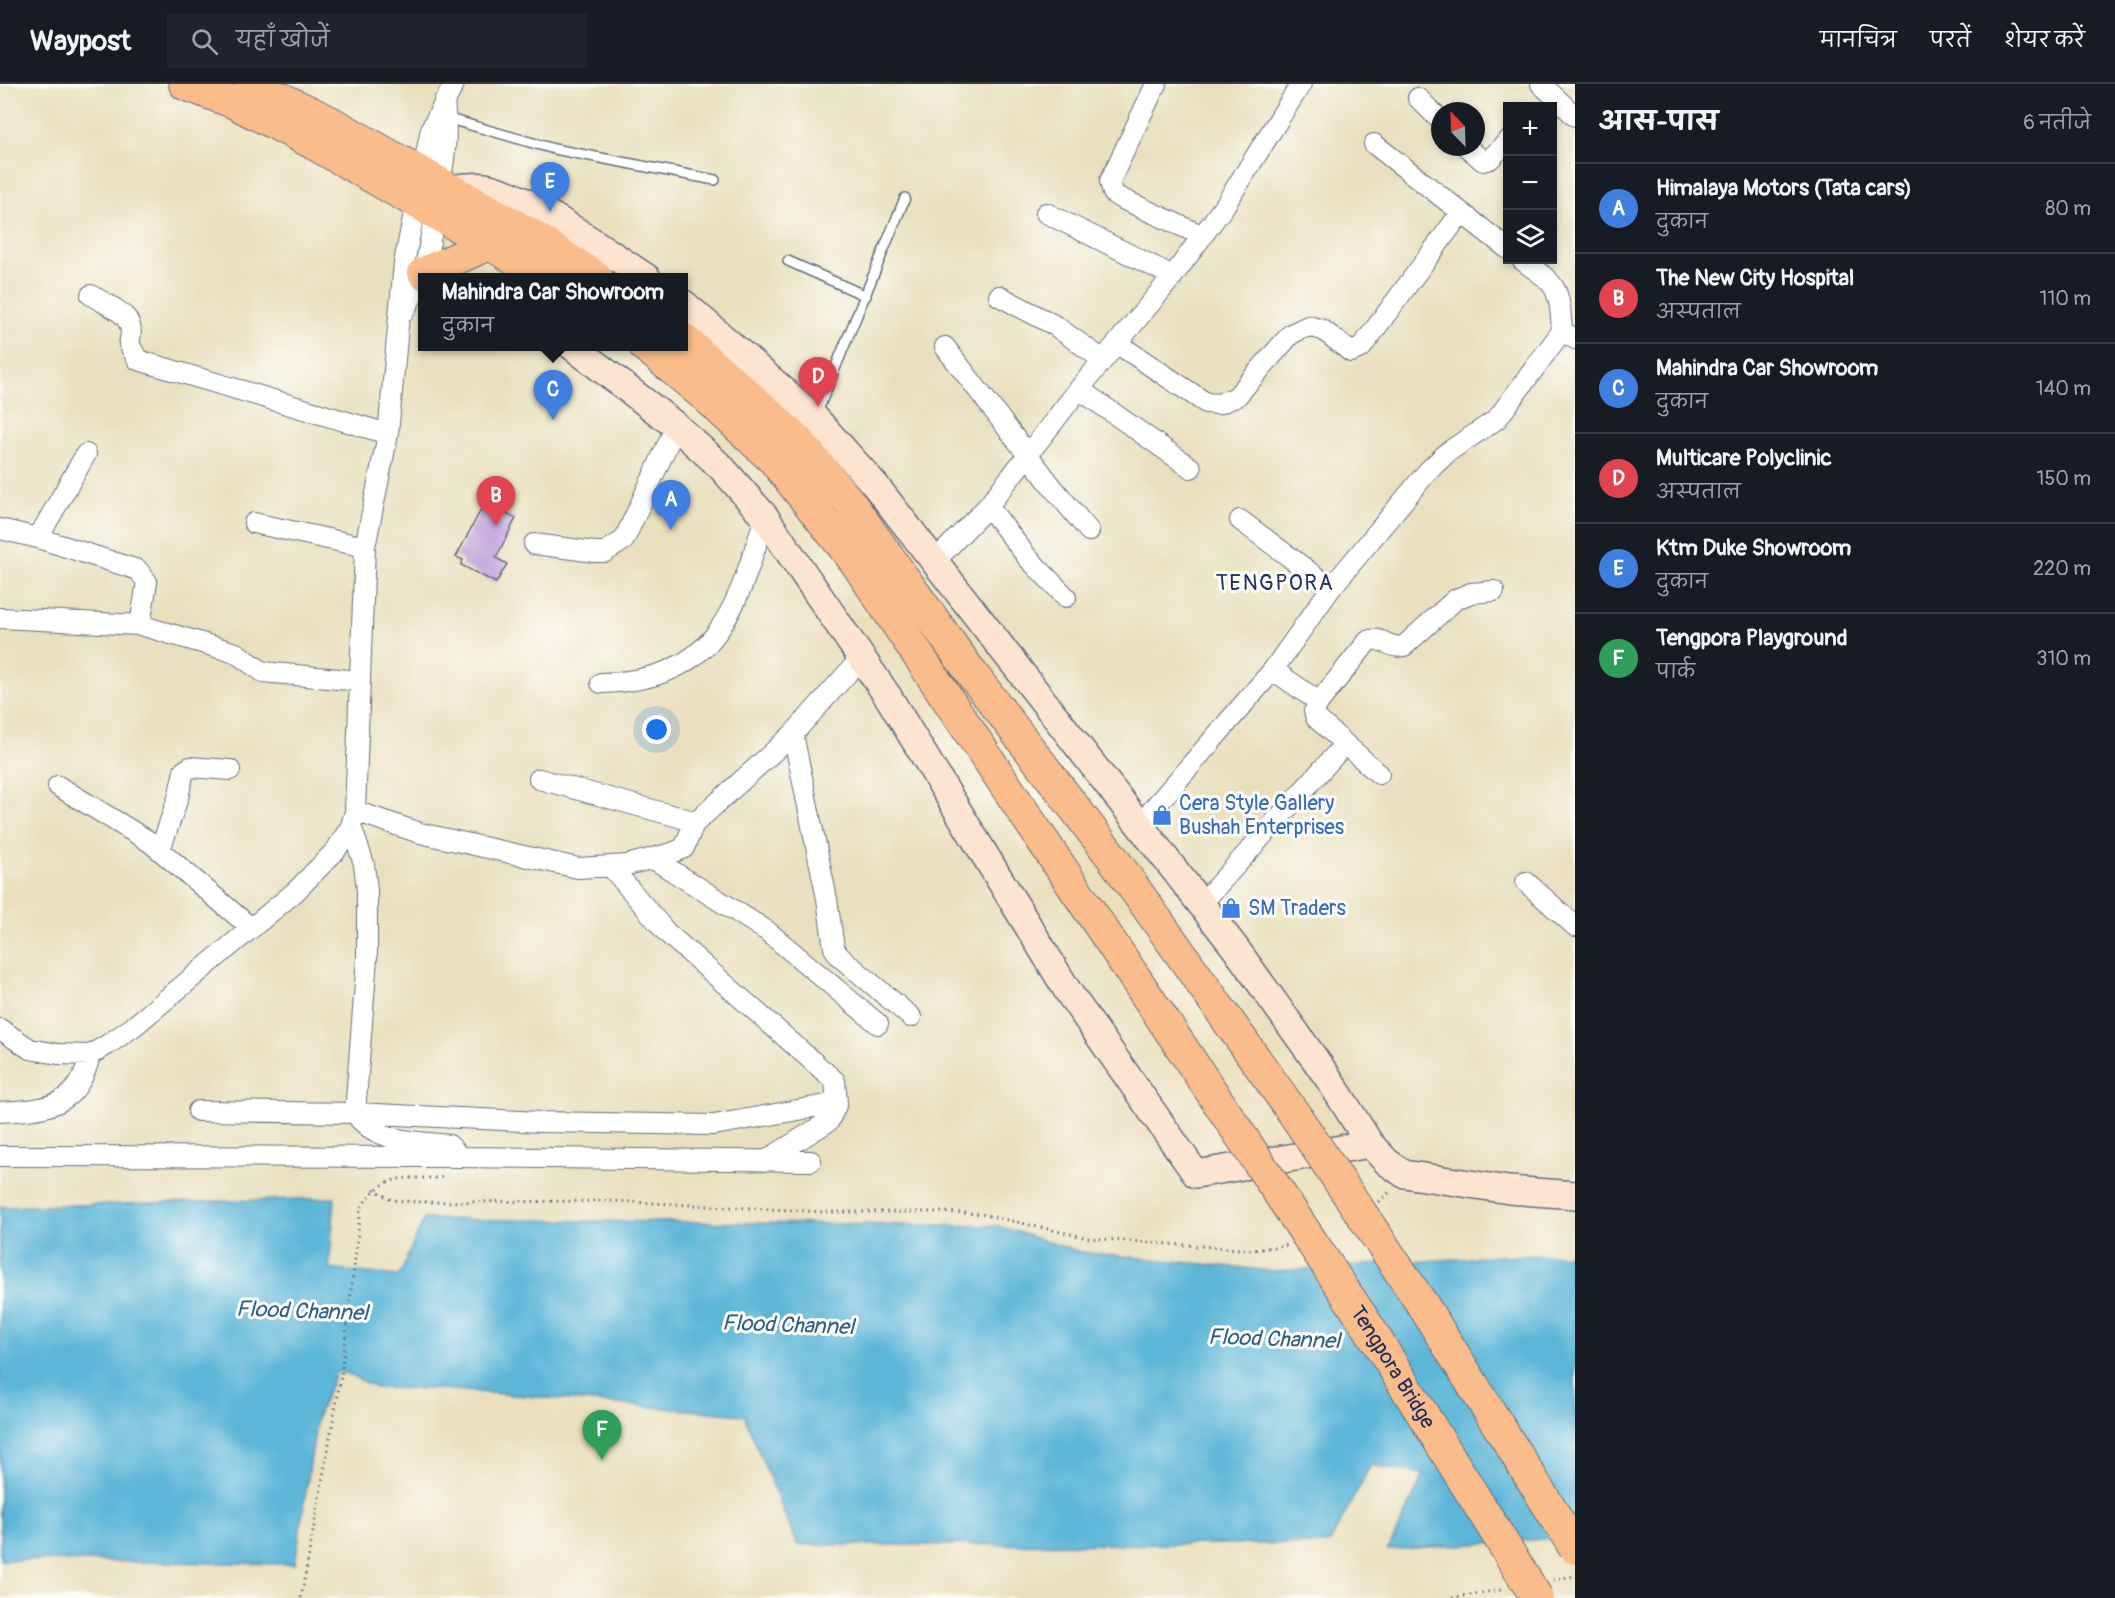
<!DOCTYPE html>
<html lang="hi">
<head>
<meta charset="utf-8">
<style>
  body { margin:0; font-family:Pangolin,"Playpen Sans Deva",sans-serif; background:#20242c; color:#f1f3f6 }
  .controls { position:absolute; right:18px; top:18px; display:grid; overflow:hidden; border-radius:0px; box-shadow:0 3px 9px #0003 }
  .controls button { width:54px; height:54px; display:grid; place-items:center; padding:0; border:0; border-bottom:2px solid #363941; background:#171b24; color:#f1f3f6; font:30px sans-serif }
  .compass { position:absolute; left:1431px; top:18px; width:54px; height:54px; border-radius:50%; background:#171b24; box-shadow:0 3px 9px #0003; rotate:337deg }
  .you { position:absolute; left:657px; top:646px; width:21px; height:21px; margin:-15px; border:4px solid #fff; border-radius:50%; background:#1a73e8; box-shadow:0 0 0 9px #1a73e833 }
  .badge { display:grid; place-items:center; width:39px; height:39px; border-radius:50%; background:#8c9099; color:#fff; font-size:20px; font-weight:700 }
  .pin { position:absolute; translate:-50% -50px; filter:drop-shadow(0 2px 3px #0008) }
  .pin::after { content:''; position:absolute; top:32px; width:21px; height:18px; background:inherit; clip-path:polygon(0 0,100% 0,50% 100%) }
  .popup { position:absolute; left:418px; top:189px; width:270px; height:78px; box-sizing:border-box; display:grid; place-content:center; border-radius:0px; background:#171b24; filter:drop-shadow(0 2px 4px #0005); font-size:20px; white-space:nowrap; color:#9ea1a6 }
  .popup b { font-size:22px; color:#f1f3f6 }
  .popup::after { content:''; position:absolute; left:50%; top:100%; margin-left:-12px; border:12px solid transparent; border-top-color:#171b24 }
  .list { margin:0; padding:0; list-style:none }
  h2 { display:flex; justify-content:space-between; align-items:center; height:78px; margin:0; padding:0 24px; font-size:26px }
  h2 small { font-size:20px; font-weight:400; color:#9ea1a6 }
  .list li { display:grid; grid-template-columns:39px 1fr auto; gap:18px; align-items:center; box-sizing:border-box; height:90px; padding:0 24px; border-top:2px solid #363941 }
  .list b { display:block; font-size:22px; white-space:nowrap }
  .list p { margin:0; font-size:20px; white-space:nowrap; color:#9ea1a6 }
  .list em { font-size:20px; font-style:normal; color:#9ea1a6 }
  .icon { flex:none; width:33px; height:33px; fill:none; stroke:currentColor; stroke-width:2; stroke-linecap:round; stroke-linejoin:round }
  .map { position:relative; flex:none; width:1575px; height:1514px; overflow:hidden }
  header { display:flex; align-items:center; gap:36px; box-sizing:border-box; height:84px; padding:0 30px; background:#171b24; border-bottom:2px solid #363941 }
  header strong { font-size:28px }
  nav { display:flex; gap:33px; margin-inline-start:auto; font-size:21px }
  .search { width:420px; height:54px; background:#20242c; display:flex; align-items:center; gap:15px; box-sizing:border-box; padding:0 21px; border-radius:0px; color:#9ea1a6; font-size:22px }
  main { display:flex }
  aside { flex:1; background:#171b24 }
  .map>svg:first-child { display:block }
  .water { fill:#5bb6d8; stroke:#3b729b; stroke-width:1.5 }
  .building { fill:#bf9edc }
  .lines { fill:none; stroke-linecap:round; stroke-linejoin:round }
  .service-casing { stroke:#636d7f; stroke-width:12 }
  .minor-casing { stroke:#636d7f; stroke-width:22 }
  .secondary-casing { stroke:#636d7f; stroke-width:30 }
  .trunk-casing { stroke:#636d7f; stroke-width:34 }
  .path { stroke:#636d7f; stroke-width:3; stroke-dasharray:1.5 4.5; stroke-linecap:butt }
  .service { stroke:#fff; stroke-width:9 }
  .minor { stroke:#fff; stroke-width:20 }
  .secondary { stroke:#fde4d0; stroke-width:27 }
  .trunk { stroke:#f9bc8a; stroke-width:32 }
  .trunk-bridge-casing { stroke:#636d7f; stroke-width:34; stroke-linecap:butt }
  .trunk-bridge { stroke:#f9bc8a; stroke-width:32 }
  .labels { text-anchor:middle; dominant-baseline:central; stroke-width:6; stroke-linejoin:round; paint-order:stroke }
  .shop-label { font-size:21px; fill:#366cbe; stroke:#fdfcf7; text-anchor:start }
  .street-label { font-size:21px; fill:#1b2f5e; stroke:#fdfcf7 }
  .neighbourhood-label { font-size:22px; letter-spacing:1.5px; fill:#1b2f5e; stroke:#fdfcf7 }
  .water-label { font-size:22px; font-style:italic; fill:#315e89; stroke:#fdfcf7 }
</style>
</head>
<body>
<header>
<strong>Waypost</strong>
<div class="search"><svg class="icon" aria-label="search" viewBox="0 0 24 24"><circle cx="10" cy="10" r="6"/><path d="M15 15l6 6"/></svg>यहाँ खोजें</div>
<nav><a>मानचित्र</a><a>परतें</a><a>शेयर करें</a></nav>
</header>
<main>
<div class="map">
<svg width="1575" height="1514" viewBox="0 0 1575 1514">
  <rect width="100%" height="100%" fill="#fdfcf7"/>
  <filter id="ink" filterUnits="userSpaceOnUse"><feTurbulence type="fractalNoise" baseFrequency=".0167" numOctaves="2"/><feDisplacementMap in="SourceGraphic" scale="12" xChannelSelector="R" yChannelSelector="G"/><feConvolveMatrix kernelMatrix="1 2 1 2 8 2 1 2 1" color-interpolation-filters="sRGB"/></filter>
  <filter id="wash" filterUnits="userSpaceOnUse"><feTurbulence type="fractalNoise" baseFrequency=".008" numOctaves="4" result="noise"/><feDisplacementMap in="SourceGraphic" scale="24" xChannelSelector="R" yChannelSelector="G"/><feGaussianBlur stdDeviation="1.35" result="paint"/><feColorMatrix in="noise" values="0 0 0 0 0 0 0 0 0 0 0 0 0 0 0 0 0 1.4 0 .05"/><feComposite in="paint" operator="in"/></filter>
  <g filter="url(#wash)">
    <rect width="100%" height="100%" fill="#eae0bd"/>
    <path class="water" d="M335,1114L329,1185L399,1192L424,1135L998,1142L1080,1168L1274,1187L1500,1172L1575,1171V1453L1388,1466L1424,1390L1371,1381L1329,1460L797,1461L744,1331L444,1305L376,1304L349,1290L336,1288L317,1333L295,1480L0,1476V1123Z"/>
    <g id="blocks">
      <path class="building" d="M485,418L516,434L496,474L507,480L496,499L461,481L463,476L456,473Z"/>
    </g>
  </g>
  <g filter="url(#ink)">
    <use href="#blocks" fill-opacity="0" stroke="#636d7f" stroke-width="1.5"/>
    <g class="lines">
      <g class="service-casing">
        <path id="service" d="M446,34L554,65L715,96
          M788,177L866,212
          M816,331L905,114"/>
      </g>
      <g class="minor-casing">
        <path id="minor" d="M1156,0L1110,97L1113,109L1118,113L1203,152
          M1541,0L1575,32
          M1418,14L1440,36
          M1374,60L1508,165
          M1467,63L1483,77L1490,75L1508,57
          M1046,129L1173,192
          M1522,176C1558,202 1559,202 1562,247L1575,255
          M91,211C113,225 138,230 129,260L138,276L388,350
          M999,212L1054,241L1103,276
          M403,229C429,187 427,169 436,123C443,84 449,58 444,17
          M1118,260L1206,319L1218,320L1236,313L1291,250L1308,242L1323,246L1351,268L1361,264L1460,130
          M945,263L1054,405L1089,447
          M1079,305L1191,384
          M988,422L1028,474L1066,513
          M1240,436L1331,504
          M254,439L365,463
          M0,445L38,454L138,486L147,498L140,541
          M38,454L86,370
          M534,460L595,468H605L624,456L676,342
          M936,476L988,422L1079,305L1173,192L1225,121L1301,0
          M0,534L140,541L236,569L263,588L360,597
          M1273,586L1319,618L1314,627L1316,634L1379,690
          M601,599C717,596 735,529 765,433
          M1319,618L1368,557C1381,551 1390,566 1404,562L1456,515L1471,509L1494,507
          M793,650L827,815L834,864L839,872L911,933
          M58,702L150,758L250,843
          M355,727L420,749L578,784L627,781L672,769L684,764L694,740L686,735L539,695
          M694,740L793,650L862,573
          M1139,741L1273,586L1331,504L1428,387L1448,368L1497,335L1562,247
          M351,742L364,780L367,806V874L355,1029C374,1059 416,1057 449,1061L455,1067
          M160,766L178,714L184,687L190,683L230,686
          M652,774L767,847L878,940
          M611,783L666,848L835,997L837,1019L829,1037L765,1077
          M1526,798L1575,842
          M1201,820L1345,660
          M0,945L30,965L58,970L90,971L107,961L133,943L296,807L336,766L351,742L355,727L365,463L388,350L404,179L431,45L454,0
          M198,1027L355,1029L541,1038L714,1041L837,1019
          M0,1028C47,1025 78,1024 90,971
          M0,1072L461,1073L811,1077"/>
      </g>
      <g class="secondary-casing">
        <path id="secondary" d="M448,105C460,104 474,101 485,103C531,112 605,167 647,194
          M684,220L815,334L875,401L1236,865L1329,995L1370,1060L1387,1078L1404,1090L1509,1106L1575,1111
          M572,262L676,342L721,383L765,433L889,614L1069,909L1196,1090L1370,1060"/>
      </g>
      <g class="trunk-casing">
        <path id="trunk" d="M185,0L233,18L311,58L549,194
          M251,0L330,38L526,148L597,194
          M424,189L491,159
          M684,256L767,328L798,357L849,418L972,590L1112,773L1297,1034
          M645,262L710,316L774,376L855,477L1243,1055"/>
      </g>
      <path class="path" d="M374,1105L391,1116L417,1118L614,1117L826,1128H944L981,1130L1088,1154L1254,1166L1287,1161
        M1379,1118L1392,1106
        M1553,1496L1575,1492
        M301,1514L341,1293L361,1123C386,1088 401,1095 440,1094L446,1091
        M1452,1514L1505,1505"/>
      <use href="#service" class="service"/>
      <use href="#minor" class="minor"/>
      <use href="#secondary" class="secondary"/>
      <use href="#trunk" class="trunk"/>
      <g class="trunk-bridge-casing">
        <g id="trunk-bridge">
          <path d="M1297,1034L1424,1223L1575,1464"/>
          <path id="s1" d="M1243,1055L1369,1244L1537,1514"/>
        </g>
      </g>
      <use href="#trunk-bridge" class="trunk-bridge"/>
    </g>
  </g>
  <defs>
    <g id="shop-bare" transform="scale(1.62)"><path d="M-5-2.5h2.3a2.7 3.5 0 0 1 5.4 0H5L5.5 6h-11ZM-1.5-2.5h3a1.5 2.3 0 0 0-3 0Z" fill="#3f7fe0" stroke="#fdfcf7" stroke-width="2.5" paint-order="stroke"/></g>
  </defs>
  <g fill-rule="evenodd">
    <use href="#shop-bare" x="1162" y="731"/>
    <use href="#shop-bare" x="1231" y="824"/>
  </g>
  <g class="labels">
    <g class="shop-label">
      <text x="1179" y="719">Cera Style Gallery<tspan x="1179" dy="24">Bushah Enterprises</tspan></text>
      <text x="1248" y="824">SM Traders</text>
    </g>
    <g class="street-label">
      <text stroke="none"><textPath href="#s1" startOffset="273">Tengpora Bridge</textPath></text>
    </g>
    <g class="neighbourhood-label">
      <text x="1275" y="499">TENGPORA</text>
    </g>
    <g class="water-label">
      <text transform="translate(302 1227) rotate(2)">Flood Channel</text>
      <text transform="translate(788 1241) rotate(2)">Flood Channel</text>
      <text transform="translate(1274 1255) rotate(2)">Flood Channel</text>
    </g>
  </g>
</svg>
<div class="controls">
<button>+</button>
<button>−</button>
<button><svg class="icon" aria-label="layers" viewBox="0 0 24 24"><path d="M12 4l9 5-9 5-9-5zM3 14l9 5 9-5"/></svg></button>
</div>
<svg class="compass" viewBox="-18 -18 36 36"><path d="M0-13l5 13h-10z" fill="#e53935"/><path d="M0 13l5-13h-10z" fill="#9ea1a6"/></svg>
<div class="you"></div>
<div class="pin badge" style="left:671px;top:446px;background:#3f7fe0">A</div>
<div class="pin badge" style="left:496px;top:442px;background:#e0444e">B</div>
<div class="pin badge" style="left:553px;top:336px;background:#3f7fe0">C</div>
<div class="popup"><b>Mahindra Car Showroom</b>दुकान</div>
<div class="pin badge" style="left:818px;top:323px;background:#e0444e">D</div>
<div class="pin badge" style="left:550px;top:128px;background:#3f7fe0">E</div>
<div class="pin badge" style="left:602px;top:1376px;background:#2e9e5b">F</div>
</div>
<aside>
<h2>आस-पास<small>6 नतीजे</small></h2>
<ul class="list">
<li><span class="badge" style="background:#3f7fe0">A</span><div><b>Himalaya Motors (Tata cars)</b><p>दुकान</p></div><em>80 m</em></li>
<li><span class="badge" style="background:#e0444e">B</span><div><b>The New City Hospital</b><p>अस्पताल</p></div><em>110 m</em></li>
<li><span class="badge" style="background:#3f7fe0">C</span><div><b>Mahindra Car Showroom</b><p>दुकान</p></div><em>140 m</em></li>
<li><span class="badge" style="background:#e0444e">D</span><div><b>Multicare Polyclinic</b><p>अस्पताल</p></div><em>150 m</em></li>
<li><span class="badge" style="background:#3f7fe0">E</span><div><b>Ktm Duke Showroom</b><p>दुकान</p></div><em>220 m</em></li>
<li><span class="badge" style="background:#2e9e5b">F</span><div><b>Tengpora Playground</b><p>पार्क</p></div><em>310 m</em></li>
</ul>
</aside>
</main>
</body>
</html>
